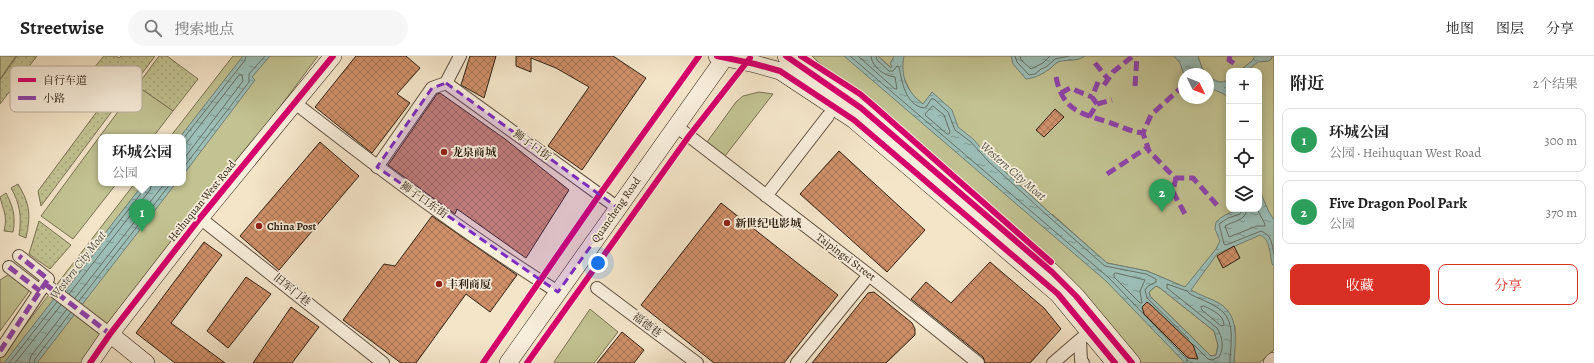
<!DOCTYPE html>
<html lang="zh">
<head>
<meta charset="utf-8">
<style>
  body { margin:0; font-family:Alegreya,"Noto Serif SC",serif; background:#f6f6f6; color:#222 }
  .controls { position:absolute; right:12px; top:12px; display:grid; overflow:hidden; border-radius:8px; box-shadow:0 2px 10px #0003 }
  .controls button { width:36px; height:36px; display:grid; place-items:center; padding:0; border:0; border-bottom:1px solid #e0e0e0; background:#fff; color:#222; font:20px sans-serif }
  .compass { position:absolute; left:1178px; top:12px; width:36px; height:36px; border-radius:50%; background:#fff; box-shadow:0 2px 10px #0003; rotate:133deg }
  .you { position:absolute; left:598px; top:207px; width:14px; height:14px; margin:-10px; border:3px solid #fff; border-radius:50%; background:#1a73e8; box-shadow:0 0 0 6px #1a73e833 }
  .badge { display:grid; place-items:center; width:26px; height:26px; border-radius:50%; background:#d93025; color:#fff; font-size:13px; font-weight:700 }
  .pin { position:absolute; translate:-50% -33px; filter:drop-shadow(0 1px 2px #0008) }
  .pin::after { content:''; position:absolute; top:21px; width:14px; height:12px; background:inherit; clip-path:polygon(0 0,100% 0,50% 100%) }
  .popup { position:absolute; left:98px; top:78px; width:88px; height:52px; box-sizing:border-box; display:grid; place-content:center; border-radius:8px; background:#fff; filter:drop-shadow(0 1px 3px #0005); font-size:13px; white-space:nowrap; color:#767676 }
  .popup b { font-size:15px; color:#222 }
  .popup::after { content:''; position:absolute; left:50%; top:100%; margin-left:-8px; border:8px solid transparent; border-top-color:#fff }
  .list { margin:0; padding:0; list-style:none }
  h2 { display:flex; justify-content:space-between; align-items:center; height:52px; margin:0; padding:0 16px; font-size:17px }
  h2 small { font-size:13px; font-weight:400; color:#767676 }
  .list li { display:grid; grid-template-columns:26px 1fr auto; gap:12px; align-items:center; box-sizing:border-box; height:64px; margin:0 8px 8px; padding:0 8px; border:1px solid #e0e0e0; border-radius:8px }
  .list b { display:block; font-size:15px; white-space:nowrap }
  .list p { margin:0; font-size:13px; white-space:nowrap; color:#767676 }
  .list em { font-size:13px; font-style:normal; color:#767676 }
  .actions { display:flex; gap:8px; padding:12px 16px }
  .actions a { flex:1; padding:9px 0; border:1px solid #d93025; border-radius:8px; text-align:center; font-size:14px; color:#d93025 }
  .actions .main { background:#d93025; color:#fff }
  .icon { flex:none; width:22px; height:22px; fill:none; stroke:currentColor; stroke-width:2; stroke-linecap:round; stroke-linejoin:round }
  .map { position:relative; flex:none; width:1274px; height:307px; overflow:hidden }
  header { display:flex; align-items:center; gap:24px; box-sizing:border-box; height:56px; padding:0 20px; background:#fff; border-bottom:1px solid #e0e0e0 }
  header strong { font-size:19px }
  nav { display:flex; gap:22px; margin-inline-start:auto; font-size:14px }
  .search { width:280px; height:36px; background:#f6f6f6; display:flex; align-items:center; gap:10px; box-sizing:border-box; padding:0 14px; border-radius:22px; color:#767676; font-size:15px }
  main { display:flex }
  aside { flex:1; background:#fff }
  .map>svg:first-child { display:block }
  .grass { fill:url(#grass-dots); stroke:#787152 }
  .green { fill:#c2c292; stroke:#787152; fill-rule:evenodd }
  .water { fill:url(#water-ripples); stroke:#707f76; fill-rule:evenodd }
  .lines { fill:none; stroke-linecap:round; stroke-linejoin:round }
  .shore { stroke:#667065; stroke-width:1 }
  .building { fill:url(#building-cross-hatch); stroke:#2f2012 }
  .street-casing { stroke:#605140; stroke-width:14 }
  .secondary-casing { stroke:#2f2012; stroke-width:18 }
  .street { stroke:#f8eedc; stroke-width:12 }
  .secondary { stroke:#f8eedc; stroke-width:17 }
  .quiet { stroke:#8e44ad; stroke-width:5; stroke-dasharray:10 5; stroke-linecap:butt }
  .cycleway-casing { stroke:#f8eedc; stroke-width:8 }
  .cycleway { stroke:#d6006c; stroke-width:6 }
  .marked { fill:#7b2cbf; fill-opacity:0.2; stroke:#7b2cbf; stroke-width:3; stroke-dasharray:8 5; stroke-linejoin:round }
  .poi-dot { fill:#8f2418; stroke:#f8eedc; stroke-width:1.5 }
  .labels { text-anchor:middle; dominant-baseline:central; stroke-width:3.5; stroke-linejoin:round; paint-order:stroke }
  .street-label { font-size:11px; fill:#2f2012; stroke:#f8eedc }
  .poi-label { font-size:11px; font-weight:bold; fill:#2f2012; stroke:#f8eedc; text-anchor:start }
  .water-label { font-size:12px; font-style:italic; fill:#505044; stroke:#f8eedc }
  .key { fill:#f8eedc; stroke:#bcb09f; stroke-width:1 }
  .key-label { font-size:11px; fill:#2f2012 }
</style>
</head>
<body>
<header>
<strong>Streetwise</strong>
<div class="search"><svg class="icon" aria-label="search" viewBox="0 0 24 24"><circle cx="10" cy="10" r="6"/><path d="M15 15l6 6"/></svg>搜索地点</div>
<nav><a>地图</a><a>图层</a><a>分享</a></nav>
</header>
<main>
<div class="map">
<svg width="1274" height="307" viewBox="0 0 1274 307">
  <defs>
    <pattern id="grass-dots" width="8" height="8" patternUnits="userSpaceOnUse"><rect width="8" height="8" fill="#c2c292"/><path d="M2 2h.1M6 6h.1" fill="none" stroke="#a7a67d" stroke-width="1.8" stroke-linecap="round"/></pattern>
    <pattern id="water-ripples" width="26" height="14" patternUnits="userSpaceOnUse"><rect width="26" height="14" fill="#9cbfb8"/><path d="M2 4q2-2 4 0t4 0M15 11q2-2 4 0t4 0" fill="none" stroke="#809b94"/></pattern>
    <pattern id="building-cross-hatch" width="8" height="8" patternUnits="userSpaceOnUse"><rect width="8" height="8" fill="#cf906a"/><path d="M0 0l8 8M0 8l8-8" fill="none" stroke="#a87556"/></pattern>
  </defs>
  <rect width="100%" height="100%" fill="#f4e5c9"/>
  <filter id="stains"><feTurbulence type="fractalNoise" baseFrequency=".005" numOctaves="4"/><feColorMatrix values="0 0 0 0 .2 0 0 0 0 .09 0 0 0 0 .02 0 0 0 .5 -.17"/></filter>
  <radialGradient id="worn" r=".72"><stop offset=".6" stop-color="#630" stop-opacity="0"/><stop offset="1" stop-color="#630" stop-opacity=".3"/></radialGradient>
  <path class="grass" d="M17,0H37L0,48V24Z
    M104,0H116L119,2L121,0H155L121,46L87,20Z
    M159,0H167L198,23L173,55L137,30Z
    M107,42L116,50L41,150L38,135Z
    M18,128C30,148 31,159 26,182L19,179C22,162 20,147 11,132Z
    M6,137C13,150 16,161 13,176L4,175C8,160 3,154 0,141Z
    M39,165L71,189L50,213L29,198Z"/>
  <path class="green" d="M0,0H16L0,23Z
    M233,0H318L89,307H0V302L135,127H183V81H170Z
    M812,0H869L913,45L1051,158L991,103L917,43L911,37L905,24L878,0H1274V294L1259,307H1234L1235,270L1191,234L1147,215L1107,207L1052,158L1202,307H1131ZM1229,15H1259V153H1229ZM1184,18H1208V42H1184Z
    M137,30L173,55L153,81H101V127H117L73,183L41,160Z
    M759,36L773,38L725,100L707,86L736,46L743,40Z
    M14,215L33,230L0,275V224Z
    M1156,230L1160,232L1214,275L1218,289L1216,299L1211,300L1150,240L1149,236Z
    M590,253L618,276L594,307H555L554,306Z"/>
  <path class="water" d="M243,0H270L252,21L255,24L183,119V81H180Z
    M844,0H878L891,12L892,10L890,8L894,0H904C900,20 907,36 923,48L932,36L952,54L958,71L973,83L991,103L1051,158L1107,207L1147,215L1185,231L1216,193L1220,185L1215,173L1216,166C1228,154 1243,153 1259,153V117L1262,140L1269,156L1274,164V210L1272,208C1270,199 1270,182 1260,179L1217,198L1191,234C1201,240 1213,243 1222,249C1240,263 1235,287 1234,307H1185L1106,225ZM1156,230L1160,232L1214,275L1218,289L1216,299L1211,300L1150,240L1149,236Z
    M1011,0H1085C1077,6 1067,3 1058,6C1054,8 1052,12 1048,14C1041,19 1034,22 1026,23L1013,8Z
    M1174,0H1198L1202,12L1207,18L1184,19L1180,7Z
    M1255,0H1272V2L1269,5L1258,6L1246,15H1239L1252,5Z
    M1208,19C1215,25 1221,29 1229,23V43L1224,38L1208,31Z
    M144,127H176L37,307H4Z"/>
  <g class="lines">
    <path class="shore" d="M850,0L1109,222L1180,296L1187,303V307
      M858,0L895,33H897L895,21C885,20 872,12 871,0
      M876,0L877,4L889,15H893L897,10L899,11C902,25 905,49 924,52L927,50L931,43H934L948,56L955,74L971,86L989,106L1049,161L1105,210L1146,218L1156,223V226L1148,230L1145,234L1147,242L1189,283
      M1015,0L1017,6L1029,19L1035,18L1041,13L1046,11L1055,3L1069,0
      M1020,0L1021,4L1031,13L1043,7L1050,0
      M933,50L944,59L950,76L949,78H947L925,59L926,57Z
      M183,83L245,4L246,0
      M183,89L187,86L239,19H242L243,25L183,104
      M183,112L249,26V18L265,0
      M1242,153L1240,158L1228,162L1219,168L1224,188L1226,189L1261,175C1272,179 1272,189 1274,199
      M1247,153C1246,165 1233,165 1225,170L1229,181L1257,170H1265V168L1257,153
      M1116,217L1145,224L1140,235L1142,247H1140L1114,221V218Z
      M65,235L146,131L147,127
      M69,238L150,134L152,127
      M75,242L165,127
      M79,245L171,127
      M1204,250C1212,254 1224,259 1224,269L1221,270L1202,254L1201,251Z
      M1194,289L1208,303L1212,304L1219,301C1224,292 1223,282 1217,272L1167,232V228L1187,235L1190,238C1199,243 1210,246 1218,252C1237,264 1230,288 1230,307
      M9,307L57,246
      M15,307L61,249
      M29,307L31,300L67,253
      M34,307L35,303L71,256"/>
  </g>
  <path class="building" d="M356,0H406L420,12L397,38L410,47L372,97L315,51Z
    M470,0H496L484,42L461,29Z
    M516,0H613L646,22L582,114L548,90L589,31L556,12L531,2V16L516,10Z
    M440,37L505,83L569,134L526,202L457,153L455,158L388,109L437,38Z
    M1055,53L1064,61L1044,81L1036,74Z
    M320,86L359,120L279,214L240,180Z
    M839,95L925,174L887,216L800,138Z
    M721,147L838,239L784,307H714L641,249Z
    M432,160L517,219L490,256L466,238L416,307H401L343,264L384,208L395,210Z
    M204,186L222,199L171,267L225,307H175L136,277Z
    M1234,190L1240,202L1223,212L1217,200Z
    M990,206L1044,252L1061,273L1030,307H985L983,301L911,243L926,226L951,247Z
    M246,221L271,238L228,292L207,275Z
    M874,236L912,267L915,273V279L886,307H812L868,237Z
    M1147,246L1151,249L1193,289L1198,303L1188,302L1144,258L1142,251Z
    M291,251L319,271L292,307H253Z
    M622,276L644,294L634,307H597Z"/>
  <g class="lines">
    <g class="street-casing">
      <path id="street" d="M446,27L618,152
        M295,47C380,113 466,179 558,236
        M676,70L869,219L978,307
        M377,111L432,32L446,27L460,0
        M766,140L828,60
        M200,162L383,307
        M9,211L40,235
        M45,228L110,278
        M597,232L697,307
        M1080,284L1081,304L1083,307
        M0,295L48,223L19,200
        M797,307L869,219
        M1053,307L1089,276"/>
    </g>
    <g class="secondary-casing">
      <path id="secondary" d="M717,0L755,8L780,15L854,64L1058,238L1115,307
        M786,0L861,52L1052,216L1076,240L1132,307
        M110,278L146,307
        M90,307L110,278L200,162L333,0
        M508,307L726,0
        M1272,307L1274,305"/>
    </g>
    <use href="#street" class="street"/>
    <use href="#secondary" class="secondary"/>
    <path class="quiet" d="M1230,0L1229,4L1235,8
      M1095,7L1108,23
      M1056,21C1062,52 1078,57 1105,65C1119,69 1127,75 1143,77
      M1104,29L1113,16L1133,0
      M1184,29L1151,59L1143,77L1149,95L1175,122H1193L1217,149
      M1135,30L1137,0
      M1061,37L1070,32L1092,41
      M1097,48L1112,44
      M1089,61L1097,48L1092,41L1098,26
      M1107,118L1148,91
      M1176,121L1173,136L1185,158
      M9,211L40,235
      M45,228L110,278
      M0,295L48,223L19,200"/>
    <g class="cycleway-casing">
      <path id="cycleway" d="M717,0L755,8L780,15L854,64L1058,238L1115,307
        M786,0L861,52L1052,216L1076,240L1132,307
        M801,0L860,38L874,50L1051,206
        M90,307L110,278L200,162L333,0
        M483,307L600,138L699,0
        M527,307L689,80L750,2"/>
    </g>
    <use href="#cycleway" class="cycleway"/>
  </g>
  <path class="marked" d="M446,27L618,152L558,236L377,111L432,32Z"/>
  <g class="poi-dot">
    <circle cx="444" cy="96" r="4"/>
    <circle cx="727" cy="167" r="4"/>
    <circle cx="259" cy="170" r="4"/>
    <circle cx="439" cy="228" r="4"/>
  </g>
  <g class="labels">
    <g class="street-label">
      <text transform="translate(532 89) rotate(36)">狮子口街</text>
      <text transform="translate(424 144) rotate(35)">狮子口东街</text>
      <text transform="translate(202 145) rotate(-51)">Heihuquan West Road</text>
      <text transform="translate(616 154) rotate(-55)">Quancheng Road</text>
      <text transform="translate(846 201) rotate(37)">Taipingsi Street</text>
      <text transform="translate(292 234) rotate(39)">旧军门巷</text>
      <text transform="translate(647 269) rotate(37)">福德巷</text>
    </g>
    <g class="poi-label">
      <text x="452" y="96">龙泉商城</text>
      <text x="735" y="167">新世纪电影城</text>
      <text x="267" y="170">China Post</text>
      <text x="447" y="228">丰利商厦</text>
    </g>
    <g class="water-label">
      <text transform="translate(1013 115) rotate(41)">Western City Moat</text>
      <text transform="translate(78 209) rotate(-52)">Western City Moat</text>
    </g>
  </g>
  <rect x="10" y="10" width="132" height="46" rx="6" class="key"/>
  <rect x="18" y="22" width="18" height="4" fill="#d6006c"/>
  <rect x="18" y="40" width="18" height="4" fill="#8e44ad"/>
  <g class="key-label">
    <text x="43" y="28">自行车道</text>
    <text x="43" y="46">小路</text>
  </g>
  <rect width="100%" height="100%" filter="url(#stains)"/>
  <rect width="100%" height="100%" fill="url(#worn)"/>
</svg>
<div class="controls">
<button>+</button>
<button>−</button>
<button><svg class="icon" aria-label="locate" viewBox="0 0 24 24"><circle cx="12" cy="12" r="6"/><path d="M12 2v4M12 18v4M2 12h4M18 12h4"/></svg></button>
<button><svg class="icon" aria-label="layers" viewBox="0 0 24 24"><path d="M12 4l9 5-9 5-9-5zM3 14l9 5 9-5"/></svg></button>
</div>
<svg class="compass" viewBox="-18 -18 36 36"><path d="M0-13l5 13h-10z" fill="#e53935"/><path d="M0 13l5-13h-10z" fill="#767676"/></svg>
<div class="you"></div>
<div class="pin badge" style="left:142px;top:176px;background:#2e9e5b">1</div>
<div class="popup"><b>环城公园</b>公园</div>
<div class="pin badge" style="left:1162px;top:156px;background:#2e9e5b">2</div>
</div>
<aside>
<h2>附近<small>2个结果</small></h2>
<ul class="list">
<li><span class="badge" style="background:#2e9e5b">1</span><div><b>环城公园</b><p>公园 · Heihuquan West Road</p></div><em>300 m</em></li>
<li><span class="badge" style="background:#2e9e5b">2</span><div><b>Five Dragon Pool Park</b><p>公园</p></div><em>370 m</em></li>
</ul>
<div class="actions"><a class="main">收藏</a><a>分享</a></div>
</aside>
</main>
</body>
</html>
